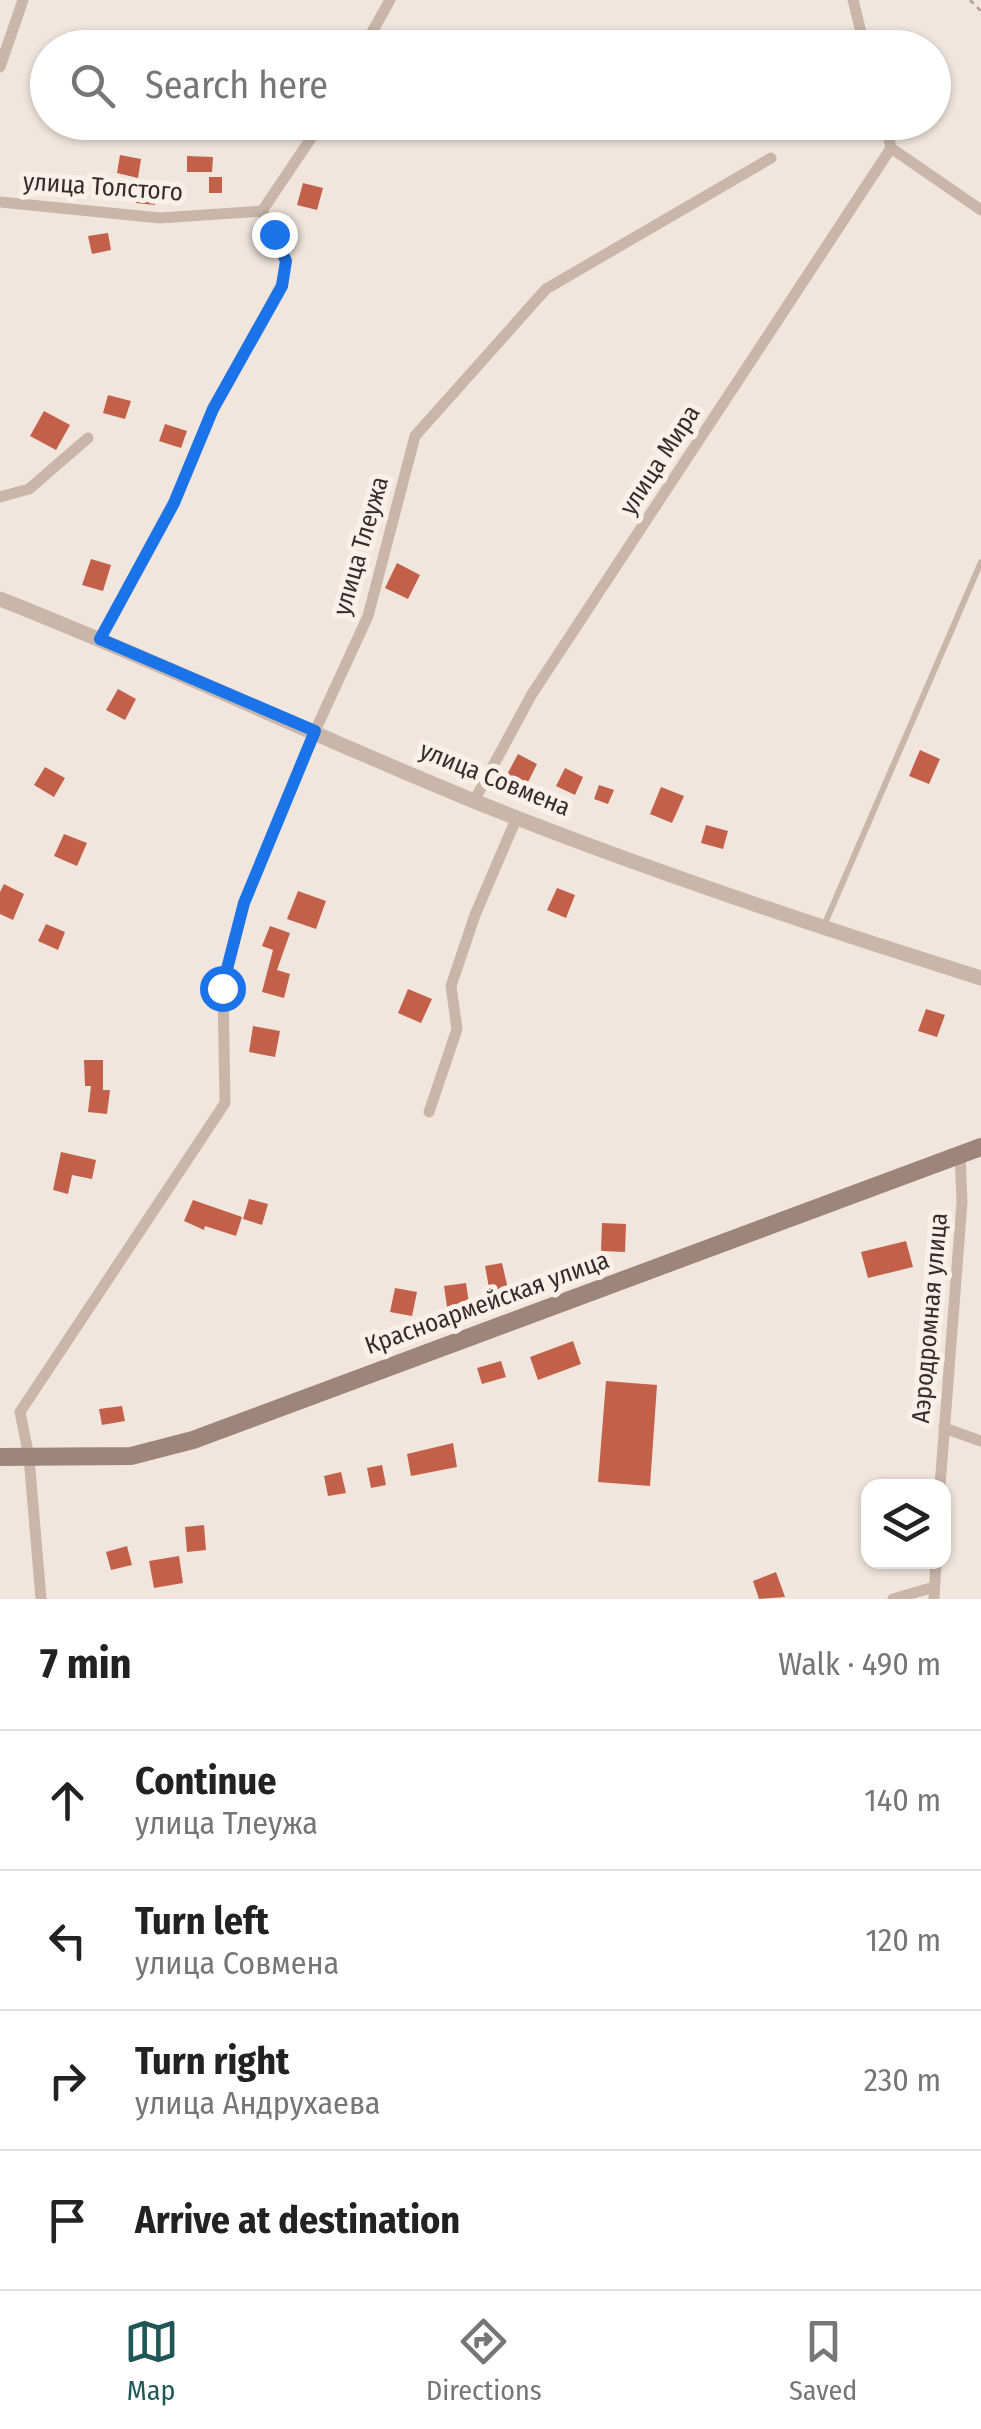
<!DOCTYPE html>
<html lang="en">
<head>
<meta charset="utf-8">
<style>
  body { margin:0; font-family:"Fira Sans Condensed",sans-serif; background:#f6f6f6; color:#222 }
  .controls { position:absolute; right:30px; bottom:30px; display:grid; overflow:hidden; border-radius:20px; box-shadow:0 2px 8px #0004 }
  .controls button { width:90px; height:90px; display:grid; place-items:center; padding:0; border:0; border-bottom:2px solid #e0e0e0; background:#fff; color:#222; font:50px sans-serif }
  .stop { position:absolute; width:30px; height:30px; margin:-22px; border:8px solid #1a73e8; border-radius:50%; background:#fff }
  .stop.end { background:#1a73e8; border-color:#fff; box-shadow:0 2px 10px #0008 }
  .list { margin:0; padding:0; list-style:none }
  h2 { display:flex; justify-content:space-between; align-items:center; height:130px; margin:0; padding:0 40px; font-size:42px }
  h2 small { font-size:32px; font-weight:400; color:#767676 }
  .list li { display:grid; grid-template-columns:65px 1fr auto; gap:30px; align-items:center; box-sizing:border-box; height:140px; padding:0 40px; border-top:2px solid #e0e0e0 }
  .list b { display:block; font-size:38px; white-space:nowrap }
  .list p { margin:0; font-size:32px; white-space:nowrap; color:#767676 }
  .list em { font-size:32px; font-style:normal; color:#767676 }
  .icon { flex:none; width:55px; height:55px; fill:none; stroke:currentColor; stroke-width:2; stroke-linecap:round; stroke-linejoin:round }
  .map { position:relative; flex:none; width:981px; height:1599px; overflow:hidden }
  .search { position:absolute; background:#fff; box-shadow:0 2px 8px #0004; left:30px; right:30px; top:30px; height:110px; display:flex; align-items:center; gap:25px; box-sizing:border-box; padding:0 35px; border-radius:55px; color:#767676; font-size:38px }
  .sheet { height:690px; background:#fff }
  nav { display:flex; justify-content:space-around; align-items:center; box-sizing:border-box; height:140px; border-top:2px solid #e0e0e0; background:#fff; font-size:28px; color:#767676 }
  nav a { display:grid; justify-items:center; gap:5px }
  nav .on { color:#1f5757 }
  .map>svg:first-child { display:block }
  .building { fill:#c2604a }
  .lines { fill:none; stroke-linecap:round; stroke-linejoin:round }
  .path { stroke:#b5a093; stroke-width:2.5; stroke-dasharray:5 5; stroke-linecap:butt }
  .service { stroke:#c9b6a9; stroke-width:6 }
  .minor { stroke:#c9b6a9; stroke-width:11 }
  .tertiary { stroke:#c9b6a9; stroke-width:15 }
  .secondary { stroke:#9d857a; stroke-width:18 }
  .route { stroke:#1a73e8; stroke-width:12 }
  .labels { text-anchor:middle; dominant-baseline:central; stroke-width:10; stroke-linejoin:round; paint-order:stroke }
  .street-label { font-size:25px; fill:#372c29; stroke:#f9f1e9 }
</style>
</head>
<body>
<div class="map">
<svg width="981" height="1599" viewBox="0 0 981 1599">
  <rect width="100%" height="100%" fill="#f1e6dd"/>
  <path class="building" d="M120,155L141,159L138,178L117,173Z
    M187,156L213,157L212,172H187Z
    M209,177H222V193H209Z
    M139,180L157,182L155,205L136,203Z
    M303,183L323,188L317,210L297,205Z
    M108,233L111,250L92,254L88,236Z
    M108,395L131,401L125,419L103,413Z
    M44,411L70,425L56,450L30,436Z
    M165,424L187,431L181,448L159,441Z
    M91,559L111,565L103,591L82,585Z
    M397,563L420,575L408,599L385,588Z
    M118,689L136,699L125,720L106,710Z
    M920,750L940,759L929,784L909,776Z
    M518,754L537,764L523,792L503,782Z
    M45,767L65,778L54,797L34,785Z
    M565,768L583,777L575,795L556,786Z
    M599,785L614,790L608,804L594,799Z
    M661,787L684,796L672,823L650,814Z
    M706,825L728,831L723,849L701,843Z
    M64,834L87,843L77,866L54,856Z
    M4,884L24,894L13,920L0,914V892Z
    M557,888L575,895L566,918L547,910Z
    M298,891L326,901L316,929L287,919Z
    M46,924L65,932L58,950L38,941Z
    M270,926L290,933L277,970L290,974L284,998L262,992L273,950L262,946Z
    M408,989L432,999L421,1023L398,1013Z
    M926,1009L945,1015L937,1037L918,1031Z
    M253,1026L280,1031L275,1057L249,1052Z
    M84,1060H103V1090H110L107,1114L88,1112L91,1086H85Z
    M61,1152L96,1160L92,1179L72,1175L68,1194L53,1190Z
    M249,1199L268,1204L262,1225L243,1219Z
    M193,1200L242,1217L236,1236L205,1226L204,1230L184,1221Z
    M602,1223L626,1224L625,1252L601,1251Z
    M906,1241L913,1267L868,1278L861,1252Z
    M502,1263L508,1289L490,1293L485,1266Z
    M466,1283L469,1304L447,1307L444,1286Z
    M395,1288L417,1292L412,1316L390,1312Z
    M573,1341L581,1364L538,1380L530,1357Z
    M501,1361L506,1377L482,1384L477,1368Z
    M606,1381L657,1385L650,1486L598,1482Z
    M122,1406L125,1421L102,1425L99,1409Z
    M453,1443L457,1467L411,1476L407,1454Z
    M382,1465L386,1485L371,1488L367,1468Z
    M341,1472L346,1493L328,1496L324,1476Z
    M204,1525L206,1550L187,1552L185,1527Z
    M127,1546L132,1565L111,1570L106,1552Z
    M179,1556L183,1583L154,1588L149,1561Z
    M776,1572L785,1597L759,1599L753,1581Z"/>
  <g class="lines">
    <path class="path" d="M970,0L981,11"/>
    <path class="service" d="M823,928L981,562"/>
    <path class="minor" d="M853,0L865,48
      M363,48L390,0
      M0,67L23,0
      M885,122L891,148
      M891,148L981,210
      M0,202L160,218L262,211
      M0,497L29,489L88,438
      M100,639L174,503L213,409L281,286L286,261L262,211L322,122
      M474,801L532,694L891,148
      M429,1112L457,1029L451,986L475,915L517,817
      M944,1428L981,1441
      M940,1486L962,1202L960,1154
      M41,1599L29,1457L20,1412L225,1103L223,988L244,903L315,731L368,616L415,436L546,289L771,158
      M893,1599L934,1587
      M934,1599L936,1562"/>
    <path class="tertiary" d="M0,599C160,662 315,736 474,801C638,867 812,925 981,978"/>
    <path class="secondary" d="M0,1457L131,1456L193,1440L981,1147"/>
  </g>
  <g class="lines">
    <path class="route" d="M222,988L244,903L315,731L100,639L174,503L213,409L282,286L286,261L274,234"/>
  </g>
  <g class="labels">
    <g class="street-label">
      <text transform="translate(103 187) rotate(4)">улица Толстого</text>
      <text transform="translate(660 460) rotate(-57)">улица Мира</text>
      <text transform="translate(361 546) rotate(-74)">улица Тлеужа</text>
      <text transform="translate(495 779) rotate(22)">улица Совмена</text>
      <text transform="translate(487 1303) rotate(-20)">Красноармейская улица</text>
      <text transform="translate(930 1318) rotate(-85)">Аэродромная улица</text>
    </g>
  </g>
</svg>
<div class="controls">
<button><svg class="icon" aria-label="layers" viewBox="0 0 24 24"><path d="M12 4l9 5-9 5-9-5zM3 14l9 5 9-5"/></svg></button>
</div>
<div class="stop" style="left:222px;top:988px"></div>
<div class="stop end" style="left:274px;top:234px"></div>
<div class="search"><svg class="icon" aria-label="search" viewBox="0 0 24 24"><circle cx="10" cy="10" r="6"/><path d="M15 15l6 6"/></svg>Search here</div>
</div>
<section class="sheet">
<h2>7 min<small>Walk · 490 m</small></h2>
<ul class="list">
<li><svg class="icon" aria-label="ahead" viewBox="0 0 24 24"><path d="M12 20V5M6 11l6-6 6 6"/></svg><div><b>Continue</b><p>улица Тлеужа</p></div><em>140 m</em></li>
<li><svg class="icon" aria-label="left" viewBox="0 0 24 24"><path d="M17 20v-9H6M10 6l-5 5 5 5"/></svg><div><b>Turn left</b><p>улица Совмена</p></div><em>120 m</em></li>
<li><svg class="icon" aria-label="right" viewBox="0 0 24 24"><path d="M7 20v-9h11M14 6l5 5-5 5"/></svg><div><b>Turn right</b><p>улица Андрухаева</p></div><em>230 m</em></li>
<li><svg class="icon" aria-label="arrive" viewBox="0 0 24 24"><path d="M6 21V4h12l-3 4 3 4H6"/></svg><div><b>Arrive at destination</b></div></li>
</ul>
</section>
<nav>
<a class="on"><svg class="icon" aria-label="map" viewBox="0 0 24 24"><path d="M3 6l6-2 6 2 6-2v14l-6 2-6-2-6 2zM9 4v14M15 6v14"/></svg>Map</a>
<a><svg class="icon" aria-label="directions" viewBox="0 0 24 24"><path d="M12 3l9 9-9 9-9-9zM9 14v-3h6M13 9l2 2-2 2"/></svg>Directions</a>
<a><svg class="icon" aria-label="saved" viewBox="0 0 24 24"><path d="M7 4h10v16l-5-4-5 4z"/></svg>Saved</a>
</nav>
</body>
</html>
